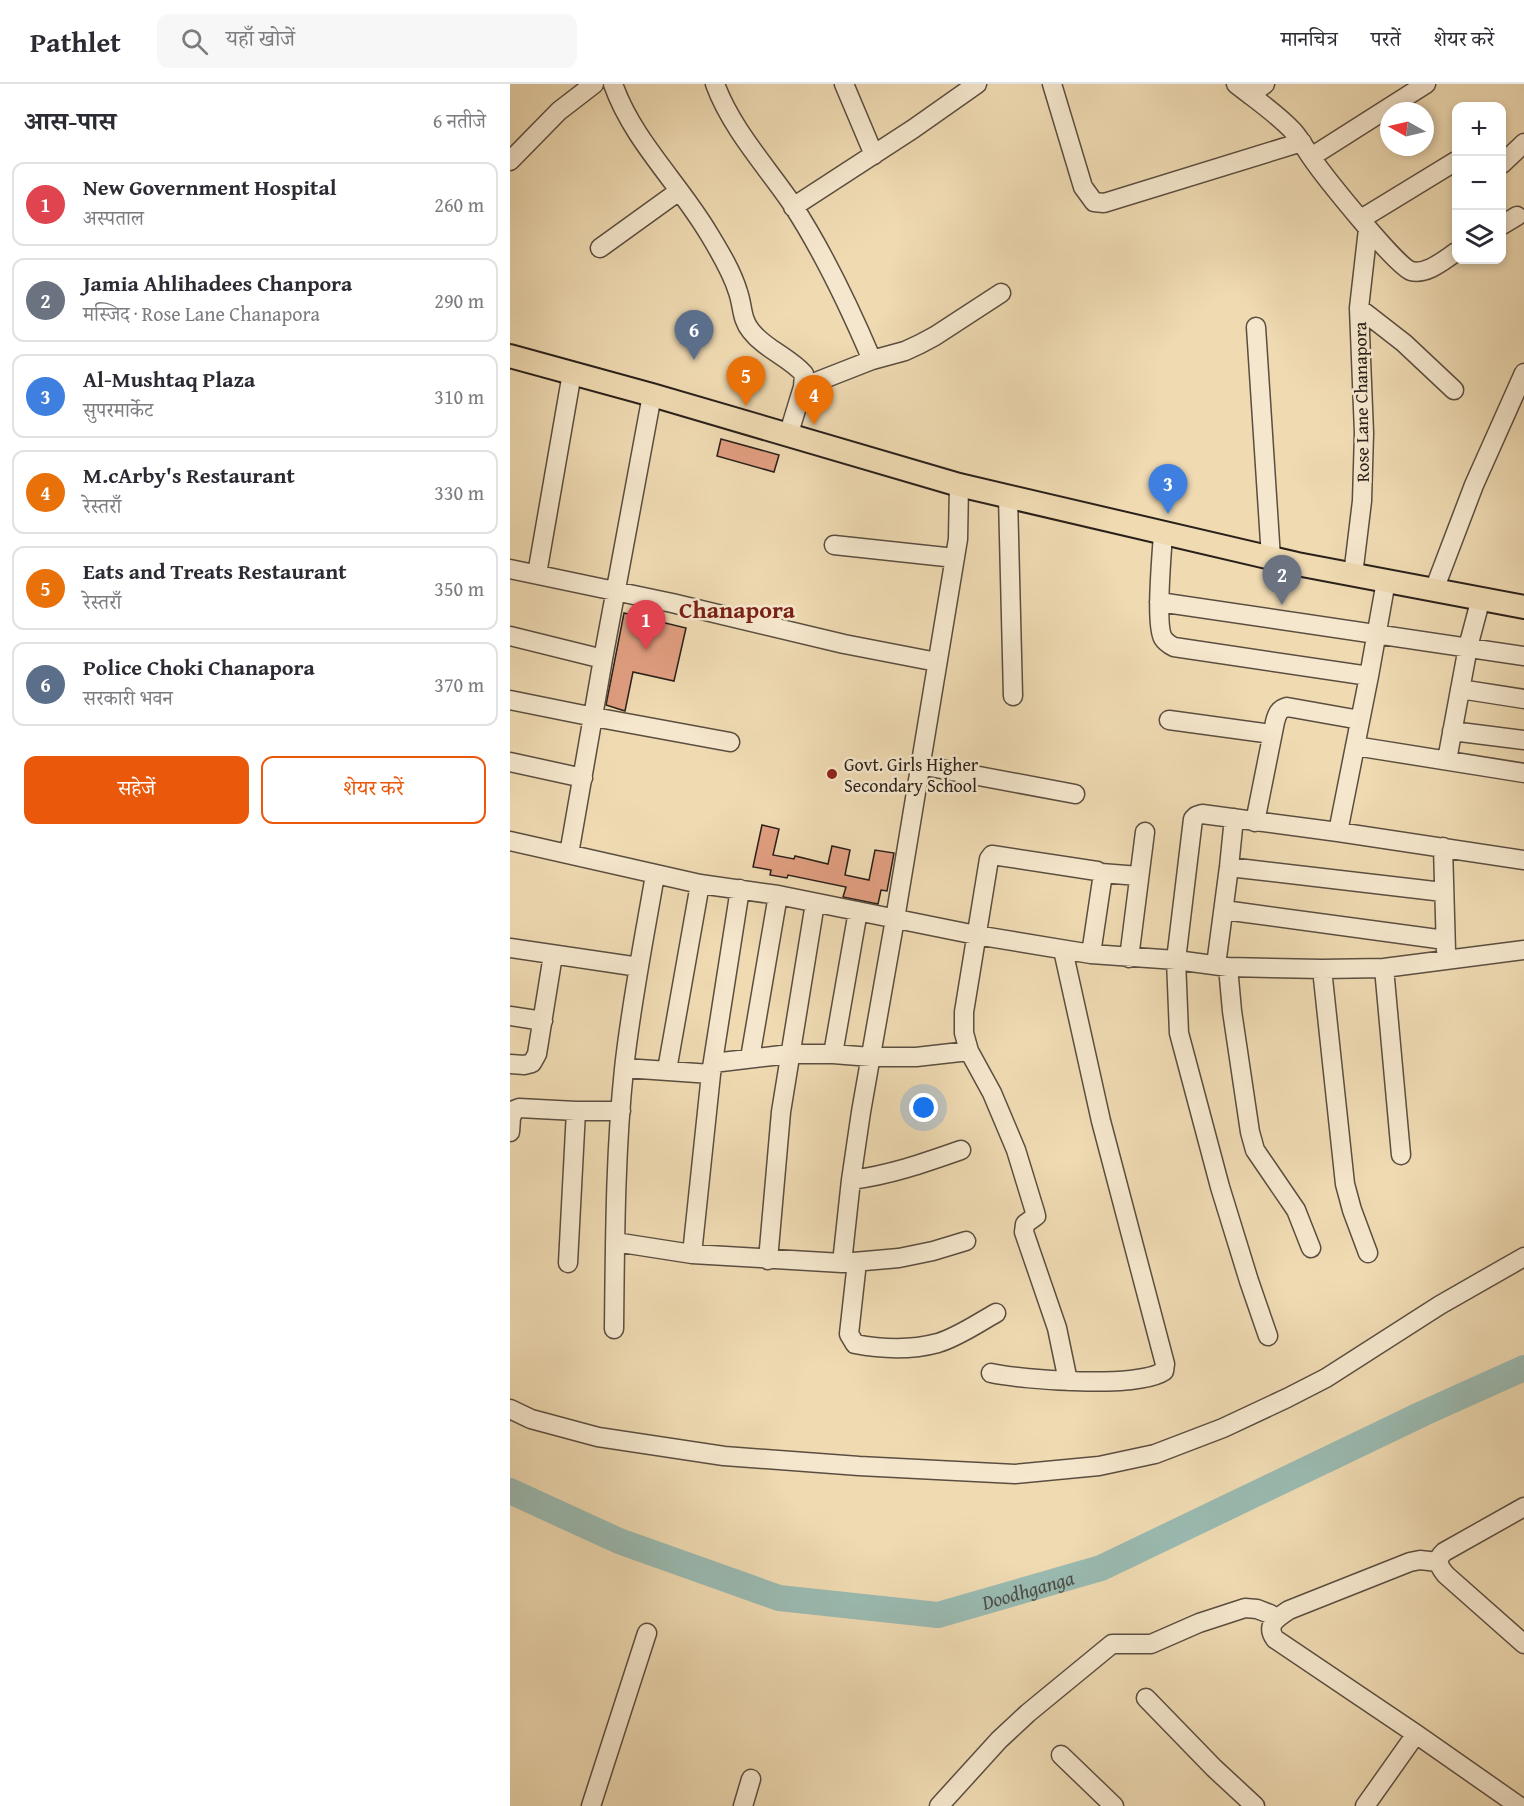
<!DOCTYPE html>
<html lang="hi">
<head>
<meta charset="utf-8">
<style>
  body { margin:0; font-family:"Gentium Book Plus","Noto Serif Devanagari",serif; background:#f7f7f7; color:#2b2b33 }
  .controls { position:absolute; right:18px; top:18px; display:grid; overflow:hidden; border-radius:12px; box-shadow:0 3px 9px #0003 }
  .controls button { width:54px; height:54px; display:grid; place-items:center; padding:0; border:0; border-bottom:2px solid #e1e1e2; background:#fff; color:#2b2b33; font:30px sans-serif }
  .compass { position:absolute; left:870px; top:18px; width:54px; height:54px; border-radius:50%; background:#fff; box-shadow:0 3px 9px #0003; rotate:278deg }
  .you { position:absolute; left:414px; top:1024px; width:21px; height:21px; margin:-15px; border:4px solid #fff; border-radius:50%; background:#1a73e8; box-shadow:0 0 0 9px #1a73e833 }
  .badge { display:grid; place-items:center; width:39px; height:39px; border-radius:50%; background:#ea580c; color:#fff; font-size:20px; font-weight:700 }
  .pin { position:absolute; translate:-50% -50px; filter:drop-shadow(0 2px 3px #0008) }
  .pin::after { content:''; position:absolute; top:32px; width:21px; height:18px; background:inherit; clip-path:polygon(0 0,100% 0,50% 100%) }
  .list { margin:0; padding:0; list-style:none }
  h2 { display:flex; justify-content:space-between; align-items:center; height:78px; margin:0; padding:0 24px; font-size:26px }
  h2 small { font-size:20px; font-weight:400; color:#7c7c81 }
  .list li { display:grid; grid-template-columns:39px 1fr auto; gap:18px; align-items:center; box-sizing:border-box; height:84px; margin:0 12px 12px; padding:0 12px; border:2px solid #e1e1e2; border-radius:12px }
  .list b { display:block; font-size:22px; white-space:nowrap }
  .list p { margin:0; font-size:20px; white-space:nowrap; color:#7c7c81 }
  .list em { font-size:20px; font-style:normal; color:#7c7c81 }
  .actions { display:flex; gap:12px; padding:18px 24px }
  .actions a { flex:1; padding:14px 0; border:2px solid #ea580c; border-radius:12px; text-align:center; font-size:21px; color:#ea580c }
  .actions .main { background:#ea580c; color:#fff }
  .icon { flex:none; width:33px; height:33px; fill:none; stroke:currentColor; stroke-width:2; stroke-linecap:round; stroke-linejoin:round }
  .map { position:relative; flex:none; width:1014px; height:1722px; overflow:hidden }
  header { display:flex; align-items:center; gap:36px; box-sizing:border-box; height:84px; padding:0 30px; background:#fff; border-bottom:2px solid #e1e1e2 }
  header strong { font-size:28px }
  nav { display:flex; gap:33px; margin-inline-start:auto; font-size:21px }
  .search { width:420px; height:54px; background:#f7f7f7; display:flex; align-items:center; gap:15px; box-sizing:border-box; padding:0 21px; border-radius:12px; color:#7c7c81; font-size:22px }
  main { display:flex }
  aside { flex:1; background:#fff }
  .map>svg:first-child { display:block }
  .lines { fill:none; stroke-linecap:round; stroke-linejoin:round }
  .river { stroke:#9abab1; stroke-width:26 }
  .building { fill:#e09e80; stroke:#2a201a; stroke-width:1.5 }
  .minor-casing { stroke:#5b4e40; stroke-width:21 }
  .major-casing { stroke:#2a201a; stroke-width:26 }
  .minor { stroke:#f5e7cd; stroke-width:18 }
  .major { stroke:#efdab2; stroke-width:22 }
  .poi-dot { fill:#8f2418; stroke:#f5e7cd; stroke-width:2 }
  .labels { text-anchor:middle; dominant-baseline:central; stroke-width:5; stroke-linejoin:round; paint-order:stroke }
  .street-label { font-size:18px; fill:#2a201a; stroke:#f5e7cd }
  .poi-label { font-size:18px; fill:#2a201a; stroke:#f5e7cd; text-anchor:start }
  .water-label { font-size:20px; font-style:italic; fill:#4c4e47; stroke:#f5e7cd }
  .district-label { font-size:24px; font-weight:bold; fill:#7a1f14; stroke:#f5e7cd }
</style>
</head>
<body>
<header>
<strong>Pathlet</strong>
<div class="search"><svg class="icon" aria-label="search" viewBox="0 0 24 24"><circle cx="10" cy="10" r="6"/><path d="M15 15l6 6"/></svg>यहाँ खोजें</div>
<nav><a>मानचित्र</a><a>परतें</a><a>शेयर करें</a></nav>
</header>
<main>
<aside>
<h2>आस-पास<small>6 नतीजे</small></h2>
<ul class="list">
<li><span class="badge" style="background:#e0444e">1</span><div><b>New Government Hospital</b><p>अस्पताल</p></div><em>260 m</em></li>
<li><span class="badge" style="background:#6b7280">2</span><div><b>Jamia Ahlihadees Chanpora</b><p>मस्जिद · Rose Lane Chanapora</p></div><em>290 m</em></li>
<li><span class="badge" style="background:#3f7fe0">3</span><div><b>Al-Mushtaq Plaza</b><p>सुपरमार्केट</p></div><em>310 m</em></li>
<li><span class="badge" style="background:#e8710a">4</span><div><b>M.cArby's Restaurant</b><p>रेस्तराँ</p></div><em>330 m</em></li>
<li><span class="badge" style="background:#e8710a">5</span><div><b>Eats and Treats Restaurant</b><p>रेस्तराँ</p></div><em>350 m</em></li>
<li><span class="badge" style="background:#5c6f8a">6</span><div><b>Police Choki Chanapora</b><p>सरकारी भवन</p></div><em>370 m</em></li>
</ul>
<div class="actions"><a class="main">सहेजें</a><a>शेयर करें</a></div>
</aside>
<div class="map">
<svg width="1014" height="1722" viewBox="0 0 1014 1722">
  <rect width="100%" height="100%" fill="#efdab2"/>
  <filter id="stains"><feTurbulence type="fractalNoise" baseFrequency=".00333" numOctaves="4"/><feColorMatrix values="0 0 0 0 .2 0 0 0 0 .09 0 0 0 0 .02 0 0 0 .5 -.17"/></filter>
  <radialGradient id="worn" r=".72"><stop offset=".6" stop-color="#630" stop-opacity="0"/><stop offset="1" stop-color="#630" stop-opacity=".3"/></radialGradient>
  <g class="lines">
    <path class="river" id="s1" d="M0,1407L109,1457L269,1514L428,1531L591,1484L914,1329L1014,1284"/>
  </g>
  <path class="building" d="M211,355L269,371L264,388L207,372Z
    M114,529L176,544L164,597L123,588L115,627L96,621Z
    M252,741L269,745L263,771L284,775L285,772L318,780L322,762L340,766L335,791L359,796L365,766L384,769L377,807L371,806L368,820L333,813L336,803L278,791L277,794L260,791L261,786L243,783Z"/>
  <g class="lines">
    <g class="minor-casing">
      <path id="minor" d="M103,0C123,57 169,99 199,150C210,168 222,188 228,208C233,222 231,235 241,247C255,265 279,273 294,290L293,303L278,352
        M205,0C221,44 256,82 282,120C314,169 339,222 362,276
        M334,0L364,71
        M542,0L573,103L584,118L594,119L792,58
        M726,0C745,15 766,29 783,47C790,55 795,64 801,73C814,92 886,182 901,187C917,191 934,176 946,168
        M740,11L755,0
        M801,73L916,0
        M0,77L49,27L84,0
        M992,80L1014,59
        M283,123L403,45L467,0
        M851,135L946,77
        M992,141L1007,132
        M90,164L169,107
        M849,224L894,259L944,306
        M746,243L761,474
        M293,303L362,276L395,267L410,260L425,252L491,209
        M498,413L503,612
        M653,449C652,469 645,540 653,554C656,559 660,561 664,563L859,592
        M324,461L445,474
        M0,485L162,519L334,560L427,578
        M27,490L62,289
        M843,491L852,417L854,349L849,224L858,145
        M924,506L964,401L1014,289
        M649,518L1014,572
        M0,552L93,575
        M950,605L1014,615
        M0,616L84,633L220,658
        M659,636L762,650
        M942,647L1014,656
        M845,662L1014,689
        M937,676L958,563L971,514
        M0,678L73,694
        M410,681L565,710
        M745,738L765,638C767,630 769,625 777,623L850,636
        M828,748L859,592L876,497
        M0,757L190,800L268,811L466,851L581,870L666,876L718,883L812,885L874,884L1014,866
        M933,763L936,867
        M59,770L93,575L142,311
        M719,783L933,808
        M591,789L629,792
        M714,826L935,856
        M0,864L129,883
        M619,874L635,748
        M706,881L719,783L724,734
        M718,883L722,927L740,1048L745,1066L786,1126L801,1164
        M874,884L891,1071
        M812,885L835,1100L842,1126L858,1169
        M0,932L33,937
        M323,970L348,827
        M240,974L268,811
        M203,979L280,970H323L361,973H406L459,967
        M0,980L14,981L22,979L27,970L43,871
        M115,984L201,990
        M157,986L190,800
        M0,1048L1,1034L4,1026L9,1024L66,1027H111
        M341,1096C380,1091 414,1079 451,1066
        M105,1158L182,1170L332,1179L389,1174L423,1167L456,1157
        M182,1170L201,990L230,805
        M258,1176L271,1028L305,819
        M347,1178L339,1250L345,1260C371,1265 402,1266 428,1259C448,1253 468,1239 486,1229
        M58,1179L66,1027
        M332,1179L341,1096L351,1028L385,835L448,455L449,401
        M104,1245C105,1159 105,1071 114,985C121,920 134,855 145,791
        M758,1252L739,1197L710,1103L669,949L666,876L683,735L686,732L692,730L828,748L1014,776
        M481,1289C514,1296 628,1305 654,1287L655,1280L591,1037L553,866
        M558,1297L547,1244L514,1148L515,1140L526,1132L525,1128L506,1066L482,1009L459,967L454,949V928L479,775L482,771L587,787L591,789L592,796L581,870
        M0,1325L21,1335L88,1353L214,1372L349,1382L505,1390L589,1382L645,1370L713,1344L777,1314L816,1294L930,1221L1014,1173
        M1014,1423L934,1468C925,1476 929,1483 936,1491L1014,1560
        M928,1478L910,1476L900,1478L779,1526C767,1534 755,1541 765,1555L906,1650L1009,1722
        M636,1614L704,1684L745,1722
        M551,1671L604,1722
        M81,1722L137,1549
        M233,1722L241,1695
        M429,1722L489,1656L518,1629L602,1560H641L689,1539L735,1524L747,1525L760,1530L766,1535
        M855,1722L906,1650"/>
    </g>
    <g class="major-casing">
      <path id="major" d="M0,272L142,311L449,401L787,480L1014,523"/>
    </g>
    <use href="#minor" class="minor"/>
    <use href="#major" class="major"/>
  </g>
  <circle class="poi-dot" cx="322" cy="690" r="6"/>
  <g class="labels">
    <g class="street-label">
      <text transform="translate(851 318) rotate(-91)">Rose Lane Chanapora</text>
    </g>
    <g class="poi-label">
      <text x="334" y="680">Govt. Girls Higher<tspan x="334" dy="21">Secondary School</tspan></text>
    </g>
    <g class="water-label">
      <text stroke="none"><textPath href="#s1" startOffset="543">Doodhganga</textPath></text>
    </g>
    <g class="district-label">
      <text x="227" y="525">Chanapora</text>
    </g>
  </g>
  <rect width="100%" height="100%" filter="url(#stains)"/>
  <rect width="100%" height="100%" fill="url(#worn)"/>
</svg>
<div class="controls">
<button>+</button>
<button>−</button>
<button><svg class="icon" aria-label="layers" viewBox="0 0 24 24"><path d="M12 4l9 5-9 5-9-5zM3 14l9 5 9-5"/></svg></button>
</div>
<svg class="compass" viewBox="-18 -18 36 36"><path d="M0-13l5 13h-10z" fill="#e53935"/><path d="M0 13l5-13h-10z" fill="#7c7c81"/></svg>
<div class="you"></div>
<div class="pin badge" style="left:136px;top:566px;background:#e0444e">1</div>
<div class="pin badge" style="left:772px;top:521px;background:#6b7280">2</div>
<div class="pin badge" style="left:658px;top:430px;background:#3f7fe0">3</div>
<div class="pin badge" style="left:304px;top:341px;background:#e8710a">4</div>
<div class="pin badge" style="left:236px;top:322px;background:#e8710a">5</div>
<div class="pin badge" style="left:184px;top:276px;background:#5c6f8a">6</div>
</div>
</main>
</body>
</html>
